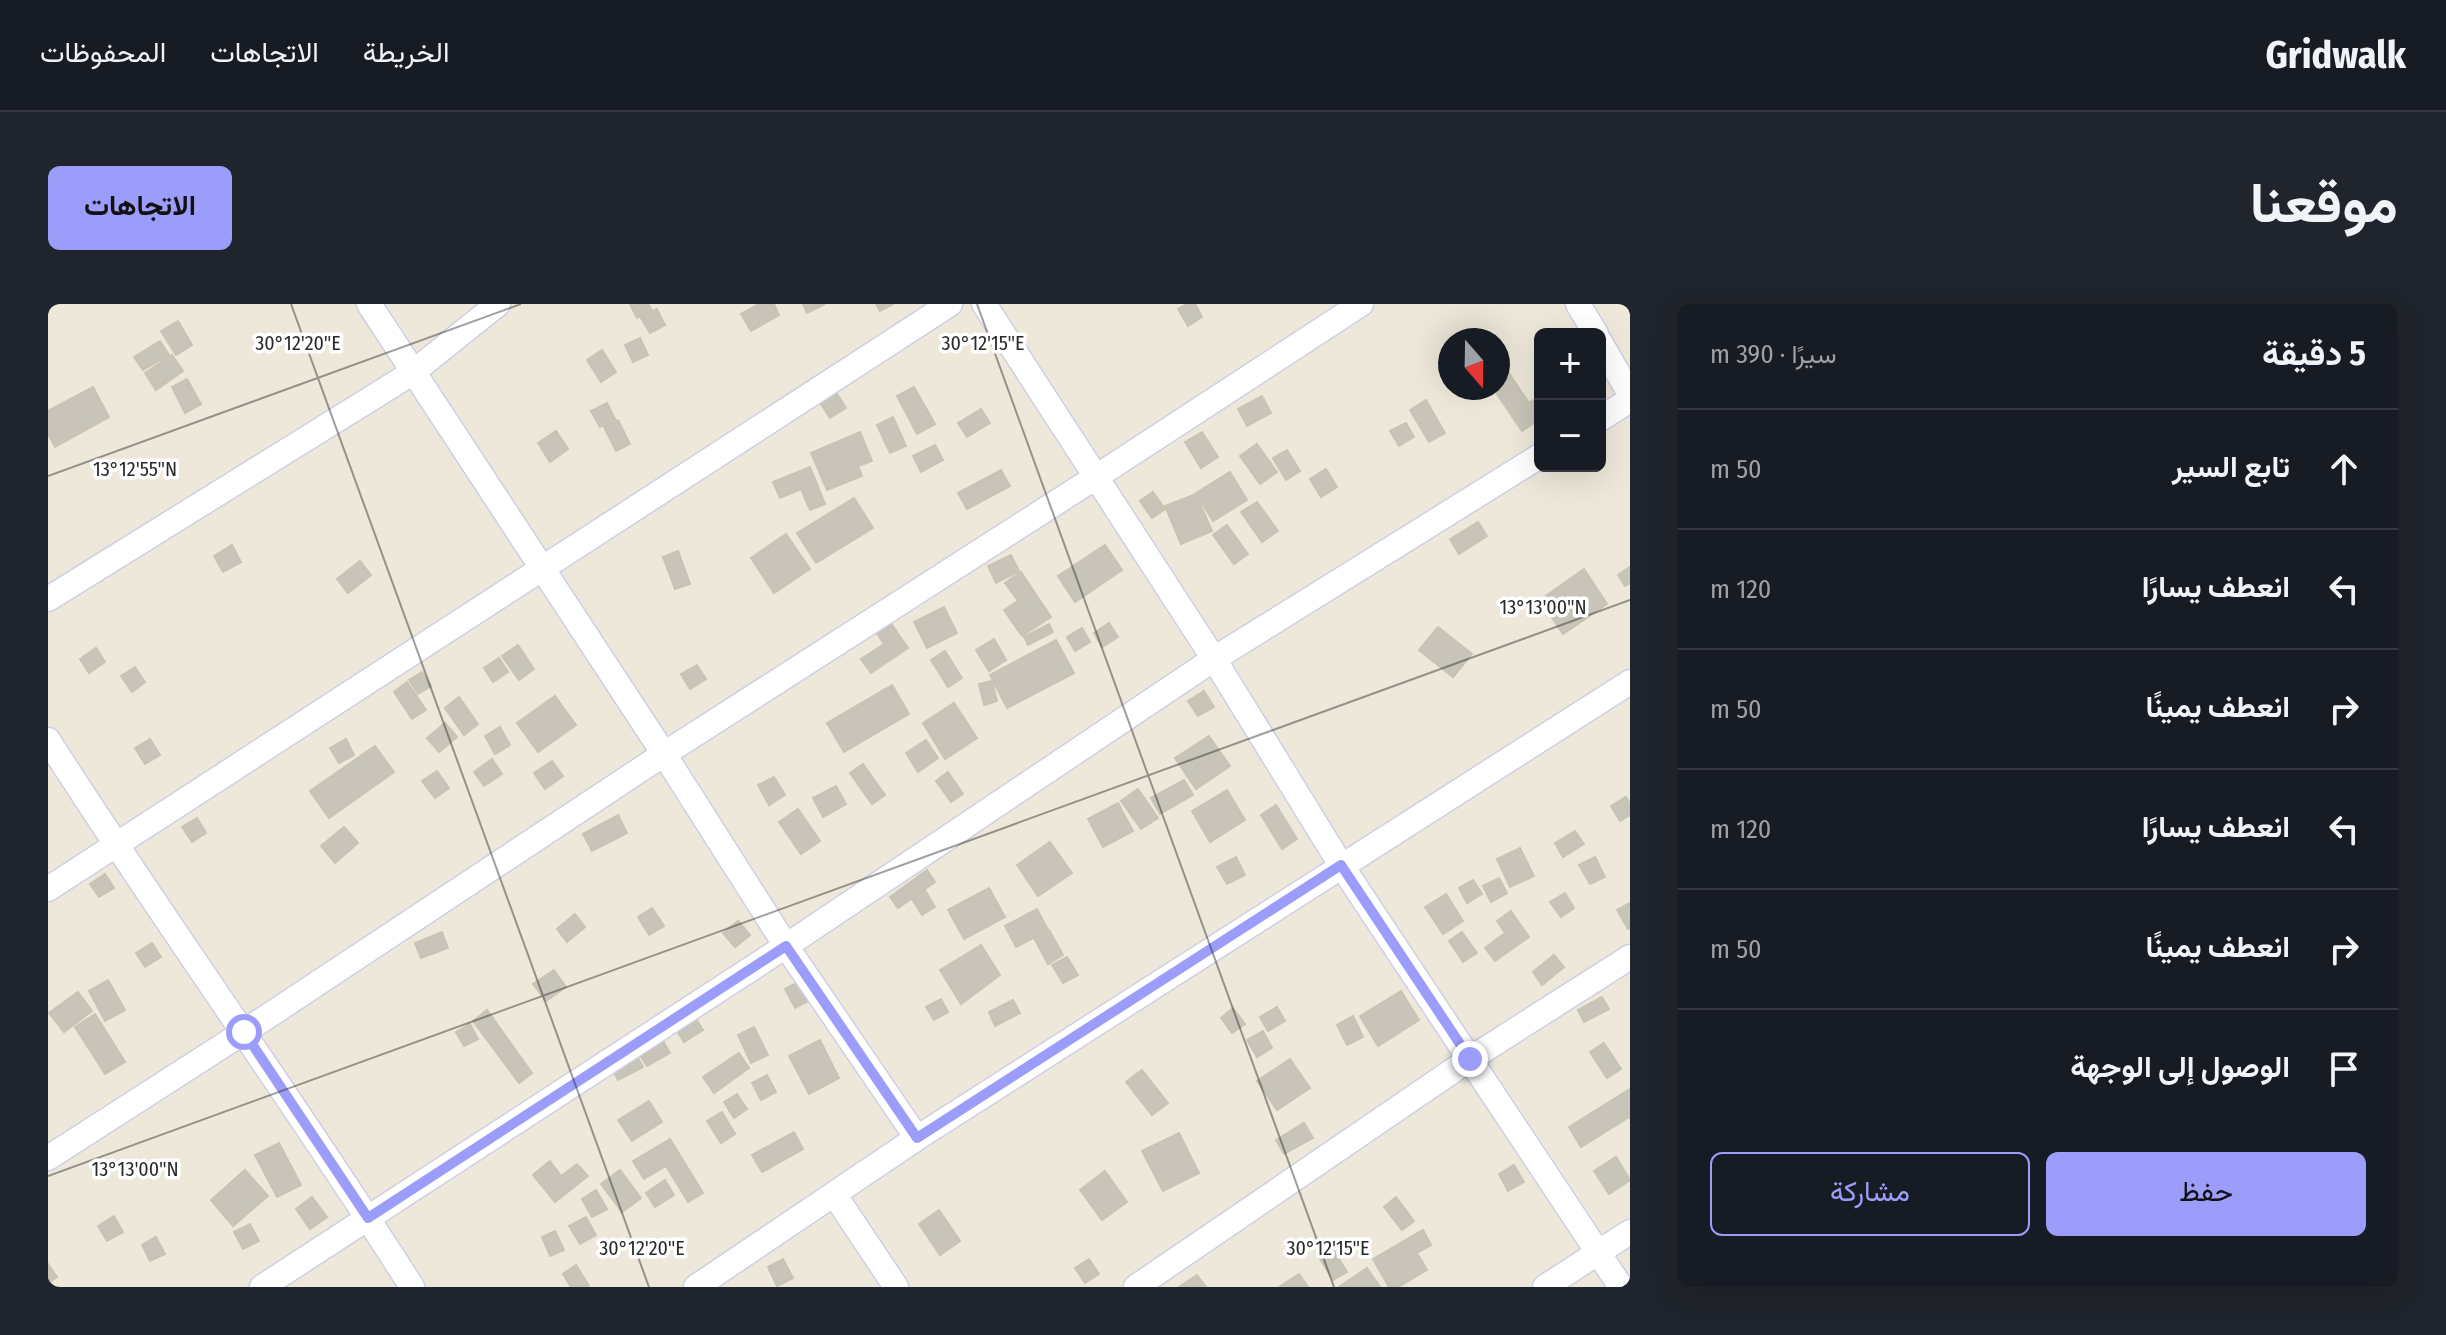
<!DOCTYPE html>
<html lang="ar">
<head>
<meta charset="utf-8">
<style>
  body { margin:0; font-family:"Fira Sans Condensed",Vazirmatn,sans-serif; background:#20242c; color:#f1f3f6; direction:rtl }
  .controls { position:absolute; right:24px; top:24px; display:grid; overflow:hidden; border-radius:12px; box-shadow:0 8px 32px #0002 }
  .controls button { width:72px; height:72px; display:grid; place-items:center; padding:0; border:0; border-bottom:2px solid #363941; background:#171b24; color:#f1f3f6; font:40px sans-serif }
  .compass { position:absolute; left:1390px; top:24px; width:72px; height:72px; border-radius:50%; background:#171b24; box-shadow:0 8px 32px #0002; rotate:160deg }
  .stop { position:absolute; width:24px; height:24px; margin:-18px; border:6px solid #9c9dfa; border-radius:50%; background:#fff }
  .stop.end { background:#9c9dfa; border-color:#fff; box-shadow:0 2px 8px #0008 }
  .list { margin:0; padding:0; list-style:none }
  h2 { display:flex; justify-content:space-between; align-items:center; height:104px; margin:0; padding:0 32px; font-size:34px }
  h2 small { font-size:26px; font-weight:400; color:#9ea1a6 }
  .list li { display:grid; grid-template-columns:52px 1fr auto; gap:24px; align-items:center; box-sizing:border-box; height:120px; padding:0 32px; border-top:2px solid #363941 }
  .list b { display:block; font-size:30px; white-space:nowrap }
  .list em { font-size:26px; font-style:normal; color:#9ea1a6 }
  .actions { display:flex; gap:16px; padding:24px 32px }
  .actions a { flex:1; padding:18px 0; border:2px solid #9c9dfa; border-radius:12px; text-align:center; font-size:28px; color:#9c9dfa }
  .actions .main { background:#9c9dfa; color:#111 }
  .icon { flex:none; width:44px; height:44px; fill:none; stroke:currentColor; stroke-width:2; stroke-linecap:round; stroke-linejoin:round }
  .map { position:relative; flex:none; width:1582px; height:983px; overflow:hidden; direction:ltr; border-radius:12px }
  header { display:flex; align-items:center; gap:48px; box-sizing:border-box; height:112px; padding:0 40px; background:#171b24; border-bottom:2px solid #363941 }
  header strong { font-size:38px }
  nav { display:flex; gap:44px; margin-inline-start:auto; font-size:28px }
  .intro { display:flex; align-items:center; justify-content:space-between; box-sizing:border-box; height:192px; padding:0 48px }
  h1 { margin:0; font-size:56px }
  .button { padding:20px 36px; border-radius:12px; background:#9c9dfa; color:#111; font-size:28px; font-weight:700 }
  main { display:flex; gap:48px; padding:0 48px }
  aside { flex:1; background:#171b24; border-radius:12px; box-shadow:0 8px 32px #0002 }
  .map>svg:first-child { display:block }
  .building { fill:#c8c4b9; stroke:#c8c4b3; stroke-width:2 }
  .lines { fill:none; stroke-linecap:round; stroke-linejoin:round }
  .street-casing { stroke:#cfcfe3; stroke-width:27 }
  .street { stroke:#fff; stroke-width:24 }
  .route { stroke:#9c9dfa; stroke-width:10 }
  .ticks { fill:none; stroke:#292929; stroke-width:2; stroke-opacity:0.45 }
  .ticks-label { font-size:20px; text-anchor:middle; fill:#292929; stroke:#fff; stroke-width:7; stroke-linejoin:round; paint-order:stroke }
</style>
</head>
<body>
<header>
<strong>Gridwalk</strong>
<nav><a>الخريطة</a><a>الاتجاهات</a><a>المحفوظات</a></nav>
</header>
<div class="intro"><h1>موقعنا</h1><a class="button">الاتجاهات</a></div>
<main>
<aside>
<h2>5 دقيقة<small>سيرًا · 390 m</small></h2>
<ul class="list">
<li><svg class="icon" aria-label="ahead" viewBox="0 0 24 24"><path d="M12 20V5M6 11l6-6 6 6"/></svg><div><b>تابع السير</b></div><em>50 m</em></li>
<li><svg class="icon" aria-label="left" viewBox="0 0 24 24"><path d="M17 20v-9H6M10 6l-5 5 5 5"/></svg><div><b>انعطف يسارًا</b></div><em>120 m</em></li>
<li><svg class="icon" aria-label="right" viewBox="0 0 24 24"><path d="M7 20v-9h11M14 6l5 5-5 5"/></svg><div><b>انعطف يمينًا</b></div><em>50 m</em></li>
<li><svg class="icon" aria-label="left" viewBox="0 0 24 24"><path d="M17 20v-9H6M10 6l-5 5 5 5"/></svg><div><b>انعطف يسارًا</b></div><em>120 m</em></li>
<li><svg class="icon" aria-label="right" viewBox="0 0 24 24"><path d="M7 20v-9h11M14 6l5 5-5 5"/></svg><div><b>انعطف يمينًا</b></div><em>50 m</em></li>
<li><svg class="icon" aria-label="arrive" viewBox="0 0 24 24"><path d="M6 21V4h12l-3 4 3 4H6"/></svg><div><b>الوصول إلى الوجهة</b></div></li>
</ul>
<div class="actions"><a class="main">حفظ</a><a>مشاركة</a></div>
</aside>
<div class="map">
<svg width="1582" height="983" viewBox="0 0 1582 983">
  <rect width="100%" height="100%" fill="#ede8da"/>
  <path class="building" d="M582,0H600L604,6L589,14Z
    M711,0H726L731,11L703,27L693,10Z
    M755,0H777L759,9Z
    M828,0H845L832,7Z
    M1139,0H1147L1154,13L1140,22L1130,5Z
    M609,5L617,21L602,29L593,14Z
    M130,17L144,41L128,51L113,27Z
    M592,34L600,51L585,58L577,41Z
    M112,37L121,51L95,66L86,53Z
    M554,46L568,68L553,78L539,56Z
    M124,51L135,67L108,86L97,69Z
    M1450,53L1481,99L1489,94L1492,99V115L1474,127L1445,84H1450Z
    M139,75L153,100L137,109L124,83Z
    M45,83L61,113L7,143L0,130V107Z
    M866,83L887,120L869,130L849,92Z
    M787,87L798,104L782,114L771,97Z
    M1214,92L1223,109L1199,122L1190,105Z
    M1378,96L1397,129L1381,138L1362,106Z
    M559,99L567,115L552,123L543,107Z
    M933,105L942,119L919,133L910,119Z
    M845,113L858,142L842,149L829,121Z
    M570,116L582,140L568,147L556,123Z
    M1358,119L1366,133L1351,142L1342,127Z
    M508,127L520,145L502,158L490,139Z
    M812,128L824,157L810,162L814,172L779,186L763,149Z
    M1154,128L1170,153L1153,164L1137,138Z
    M1209,140L1229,168L1212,180L1192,152Z
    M887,141L895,156L873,168L865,152Z
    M1239,146L1252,167L1238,176L1225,154Z
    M762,163L777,200L762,206L753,185L732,194L725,178Z
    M1278,165L1289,183L1273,193L1262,175Z
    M953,166L962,182L919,205L910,189Z
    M1182,168L1199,196L1165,217L1148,189Z
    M1105,188L1117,205L1104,214L1092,197Z
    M1148,190L1164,227L1133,240L1117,202Z
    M806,194L825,224L768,259L749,229Z
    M1209,198L1230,227L1214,238L1193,208Z
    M1430,218L1439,232L1411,250L1402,235Z
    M1179,221L1200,250L1186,260L1165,231Z
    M738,230L762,265L726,289L703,254Z
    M184,241L193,258L175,268L166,252Z
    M1057,241L1074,266L1027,298L1010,272Z
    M630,247L642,280L627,285L615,253Z
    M963,251L971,267L948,279L940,262Z
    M312,257L323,271L300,289L289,275Z
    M1582,263V279L1577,282L1570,271Z
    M1536,265L1559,300L1515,330L1492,296Z
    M973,268L1003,313L974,332L956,306L970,297L957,279Z
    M896,303L909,329L879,344L866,318Z
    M840,315L860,344L823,369L813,355L836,340L826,325Z
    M1061,319L1070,333L1054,343L1046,329Z
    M1001,320L1005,328L980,341L976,333Z
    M1390,323L1424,350L1405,373L1371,346Z
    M1034,324L1042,338L1027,347L1019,333Z
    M946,335L958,356L941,367L928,346Z
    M1008,336L1026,369L959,404L942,371Z
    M470,341L486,365L471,376L454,352Z
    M48,344L57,358L41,369L32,355Z
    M897,347L914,374L900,383L883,356Z
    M451,354L460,368L445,378L436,364Z
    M649,361L658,375L642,385L633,370Z
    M87,363L97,378L84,388L73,372Z
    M374,368L383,382L370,390L361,376Z
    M944,377L949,397L936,401L931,380Z
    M359,378L378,406L364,415L346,388Z
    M844,381L861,410L796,448L779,419Z
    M1156,387L1166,403L1150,412L1140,397Z
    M507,392L528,421L490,448L469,419Z
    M411,393L430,420L416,431L397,404Z
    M906,399L929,434L897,455L875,419Z
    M397,419L409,433L391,448L379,434Z
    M452,423L462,441L447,450L437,432Z
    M1161,432L1182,462L1148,485L1127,454Z
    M102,435L112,451L97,460L87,444Z
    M298,435L306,451L291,459L282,444Z
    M878,436L890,454L870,468L858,449Z
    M327,442L346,468L281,514L262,487Z
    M444,455L454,470L436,482L426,468Z
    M504,457L515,472L497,485L486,469Z
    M815,460L837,491L824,500L802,469Z
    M389,467L401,484L387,494L374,477Z
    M900,468L915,490L903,498L888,477Z
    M726,473L737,491L721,501L710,481Z
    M1136,476L1145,491L1112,510L1103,494Z
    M788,482L798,500L775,513L765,494Z
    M1090,485L1110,514L1093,525L1073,497Z
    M1179,486L1197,516L1162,538L1144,507Z
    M1578,493L1582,500V511L1572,517L1563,502Z
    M1070,499L1085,527L1055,543L1040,515Z
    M1228,501L1249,535L1234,545L1213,511Z
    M750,505L772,537L753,550L731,518Z
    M570,511L579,529L544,547L535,530Z
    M149,514L158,529L144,538L134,523Z
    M296,523L310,539L287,559L273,542Z
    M1527,527L1536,540L1515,553L1507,539Z
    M1002,538L1024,569L990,592L969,561Z
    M1472,544L1486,572L1462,583L1449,555Z
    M1188,553L1197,571L1179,580L1169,563Z
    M1547,553L1557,573L1542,580L1531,561Z
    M879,566L887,578L850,604L842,593Z
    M57,570L66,584L51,593L42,580Z
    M1451,574L1459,589L1443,598L1435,582Z
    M1425,576L1434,590L1419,599L1411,584Z
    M941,584L957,613L916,635L900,606Z
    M877,586L887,603L874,611L864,595Z
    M1517,589L1526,604L1513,613L1502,598Z
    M1398,590L1415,617L1395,630L1377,603Z
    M1582,599V624L1580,625L1569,606Z
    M604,604L616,622L601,631L590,613Z
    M989,605L1000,626L968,643L957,622Z
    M1463,607L1481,633L1447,657L1437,644L1457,629L1449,617Z
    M527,610L537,623L519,638L509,625Z
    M690,617L702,631L687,643L675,629Z
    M1001,626L1015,651L1000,660L986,634Z
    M394,628L400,644L373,654L367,639Z
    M1414,628L1429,649L1415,658L1401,637Z
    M104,639L113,653L97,663L88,649Z
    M933,641L952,671L913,700L892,666Z
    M1506,651L1516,663L1494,681L1485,668Z
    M1019,653L1030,671L1015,679L1004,661Z
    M506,666L518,683L498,697L485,680Z
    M60,676L77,706L57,717L41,687Z
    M750,678L760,697L747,704L737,685Z
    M1353,687L1371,716L1330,742L1312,712Z
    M30,688L44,707L16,728L1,709Z
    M1554,693L1561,705L1536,718L1530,706Z
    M893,695L900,708L886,716L878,703Z
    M965,696L972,709L947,722L941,708Z
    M1229,703L1237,717L1220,727L1212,713Z
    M1185,704L1197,720L1184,729L1173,714Z
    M439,706L484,769L471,779L425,717Z
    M47,710L77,758L57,770L27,723Z
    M645,710L655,726L636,738L626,722Z
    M1305,712L1315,733L1299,741L1289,721Z
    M422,720L430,735L416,742L408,728Z
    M706,723L720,751L703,759L690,731Z
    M1215,727L1224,744L1209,753L1199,736Z
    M612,732L622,749L599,762L589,746Z
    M772,736L791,774L761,790L741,752Z
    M1556,739L1573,765L1559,774L1542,748Z
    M691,749L701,764L666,789L655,773Z
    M588,750L595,763L570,776L563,763Z
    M1242,755L1262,784L1229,806L1209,777Z
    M1094,766L1120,799L1104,811L1078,778Z
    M719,771L728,788L713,796L704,779Z
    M1582,785V815L1581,813L1533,843L1521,823Z
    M689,790L699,805L686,814L676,798Z
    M601,797L614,818L584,837L570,816Z
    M674,808L687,830L673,839L659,817Z
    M1256,819L1265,834L1236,850L1228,836Z
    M746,828L755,845L714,868L704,851Z
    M1131,829L1151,869L1115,887L1094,847Z
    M622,835L655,889L640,898L618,862L596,875L585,857Z
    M231,839L253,881L229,893L207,851Z
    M1568,853L1582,876L1561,890L1546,867Z
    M502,857L513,872L529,860L540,872L507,898L485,871Z
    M1466,861L1476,878L1460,887L1451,870Z
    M197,866L220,892L185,922L163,896Z
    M572,866L593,894L574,908L553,880Z
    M1057,867L1079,898L1054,916L1032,886Z
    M617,876L626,891L607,903L598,889Z
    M548,886L559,905L544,913L534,895Z
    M264,893L279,913L262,925L248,905Z
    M1348,893L1366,917L1354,926L1336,903Z
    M891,906L912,937L892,951L871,920Z
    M66,912L75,928L59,937L50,922Z
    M538,913L548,931L532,940L521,922Z
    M202,920L211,937L195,945L186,928Z
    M1375,926L1383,941L1369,949L1379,966L1350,983H1341L1325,955Z
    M507,927L516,946L502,952L494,933Z
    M108,933L117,950L102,957L94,941Z
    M1285,945L1299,968L1285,976L1271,953Z
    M735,955L745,974L729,982L720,963Z
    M1041,955L1051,970L1037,979L1027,964Z
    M0,960L9,973L0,979Z
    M528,961L541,982L539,983H523L515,970Z
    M1319,964L1332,983H1291Z
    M1251,970L1260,983H1231Z
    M1149,971L1158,983H1131Z"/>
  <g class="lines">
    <g class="street-casing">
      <path id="street" d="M321,0L616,450L738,642L869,834
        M936,0L1166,355L1293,561L1573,983
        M1530,0L1548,30
        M1552,38L1582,90
        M1552,115L1582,96
        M0,295L364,69L450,0
        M0,436C118,621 247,798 364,983
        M0,585L902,0
        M0,854L196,728L616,450L1048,173L1313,0
        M786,890L848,983
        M214,983L738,642L1166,355L1492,152
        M648,983L869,834L1582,378
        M1088,983L1422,755L1582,653
        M1497,983L1582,928"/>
    </g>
    <use href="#street" class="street"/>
  </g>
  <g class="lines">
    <path class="route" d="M196,728L320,914L738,642L869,834L1293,561L1422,755"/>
  </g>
  <path class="ticks" d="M243,0L601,983M929,0L1286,983M0,172L473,0M0,872L1582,296"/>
  <g class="ticks-label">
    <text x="250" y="46">30°12'20"E</text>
    <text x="935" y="46">30°12'15"E</text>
    <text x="87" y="172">13°12'55"N</text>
    <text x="1495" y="310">13°13'00"N</text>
    <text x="87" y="872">13°13'00"N</text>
    <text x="594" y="951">30°12'20"E</text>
    <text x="1280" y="951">30°12'15"E</text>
  </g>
</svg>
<div class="controls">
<button>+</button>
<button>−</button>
</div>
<svg class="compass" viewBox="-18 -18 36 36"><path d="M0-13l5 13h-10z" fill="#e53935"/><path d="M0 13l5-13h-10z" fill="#9ea1a6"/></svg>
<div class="stop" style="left:196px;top:728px"></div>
<div class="stop end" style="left:1422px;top:755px"></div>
</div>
</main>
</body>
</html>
